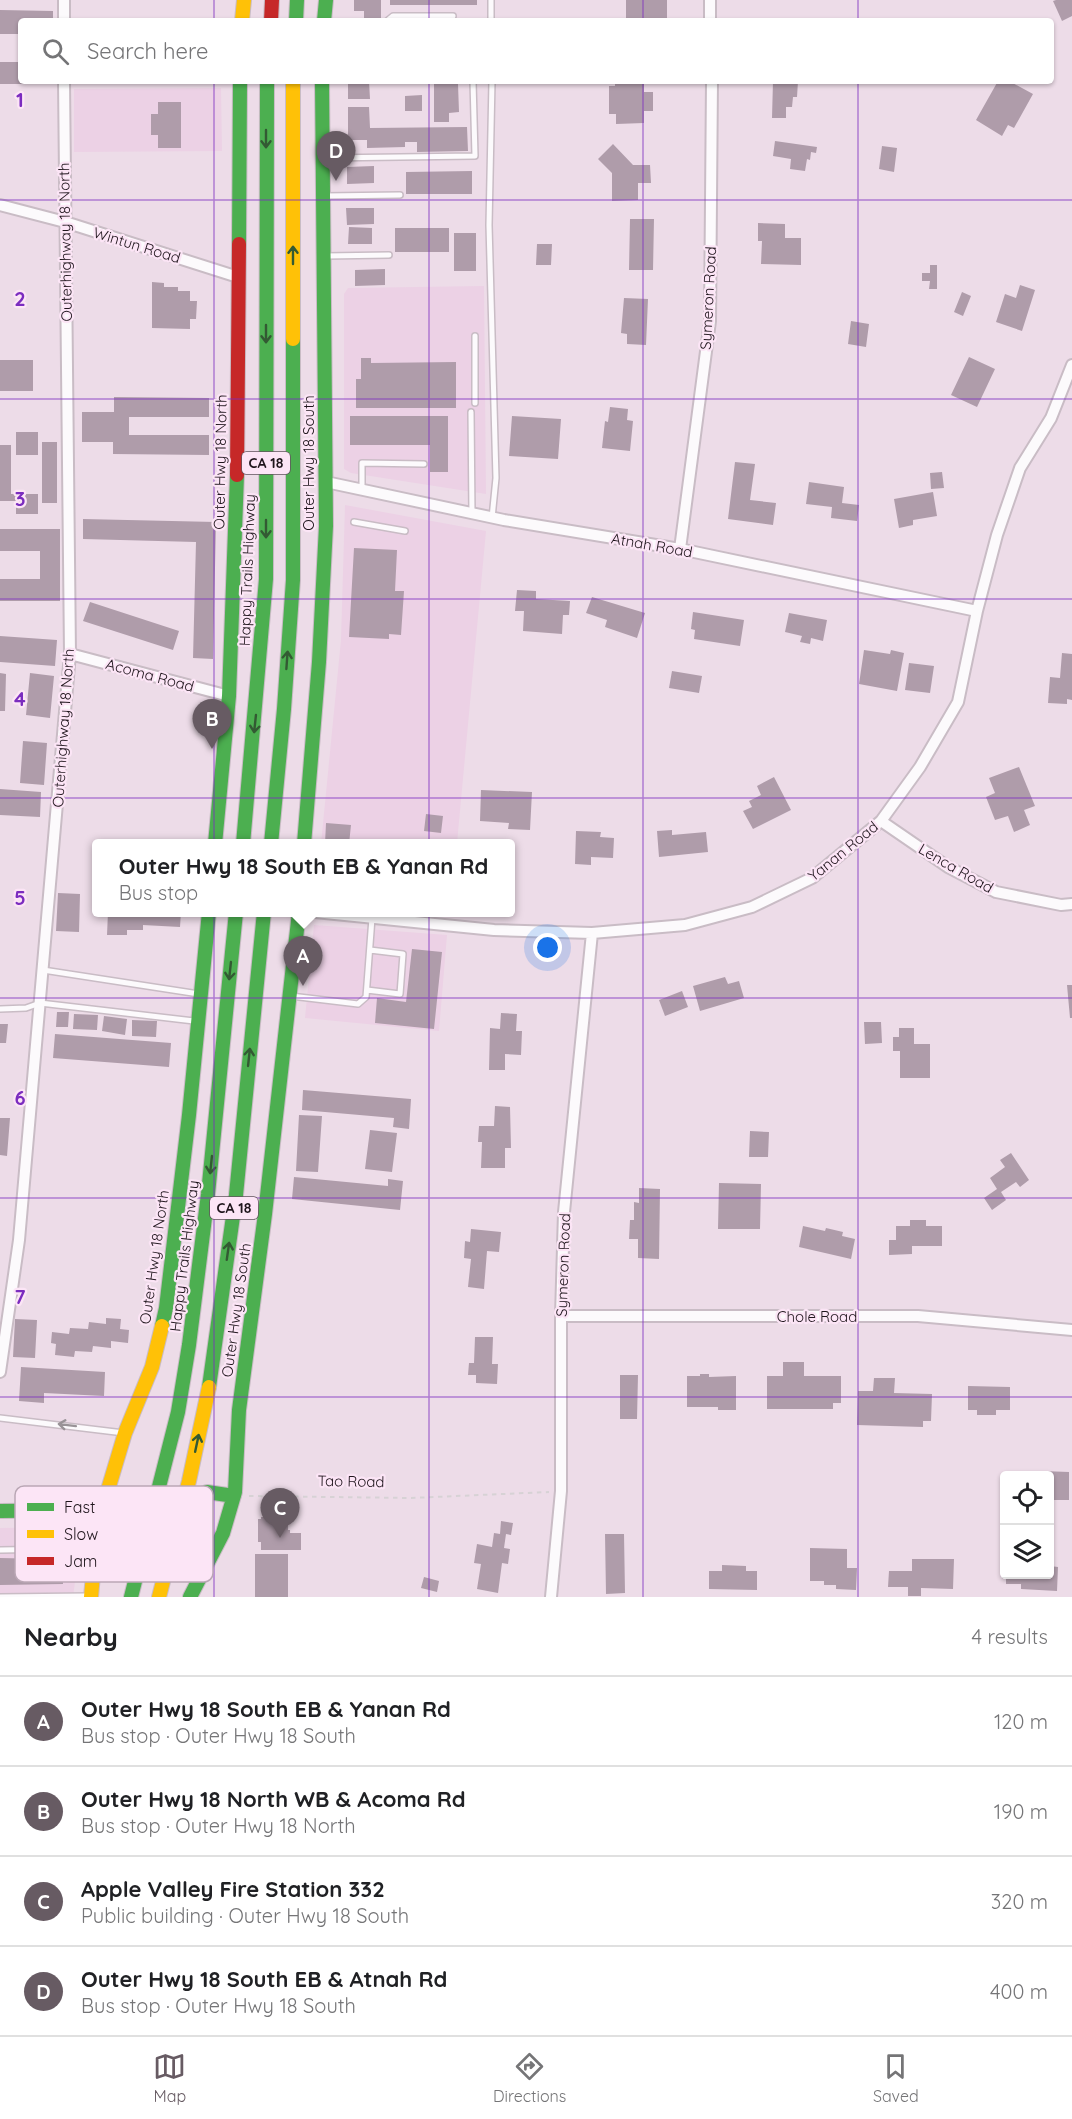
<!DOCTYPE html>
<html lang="en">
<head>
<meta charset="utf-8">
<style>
  body { margin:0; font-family:Quicksand,sans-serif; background:#f2f2f2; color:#202124 }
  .controls { position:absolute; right:18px; bottom:18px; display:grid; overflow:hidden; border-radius:6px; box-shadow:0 2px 4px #0004 }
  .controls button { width:54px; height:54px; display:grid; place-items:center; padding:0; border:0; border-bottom:2px solid #e0e0e0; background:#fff; color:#202124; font:30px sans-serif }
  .you { position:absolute; left:548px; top:948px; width:21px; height:21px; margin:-15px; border:4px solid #fff; border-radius:50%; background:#1a73e8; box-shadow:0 0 0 9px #1a73e833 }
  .badge { display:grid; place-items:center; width:39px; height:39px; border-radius:50%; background:#675b63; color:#fff; font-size:20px; font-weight:700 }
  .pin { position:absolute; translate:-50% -50px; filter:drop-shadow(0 2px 3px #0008) }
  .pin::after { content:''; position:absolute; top:32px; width:21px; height:18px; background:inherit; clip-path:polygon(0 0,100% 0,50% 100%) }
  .popup { position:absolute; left:92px; top:839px; width:423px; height:78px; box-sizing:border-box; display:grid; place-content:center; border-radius:6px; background:#fff; filter:drop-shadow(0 2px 4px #0005); font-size:20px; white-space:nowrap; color:#757577 }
  .popup b { font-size:22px; color:#202124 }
  .popup::after { content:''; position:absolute; left:50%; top:100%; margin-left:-12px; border:12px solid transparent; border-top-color:#fff }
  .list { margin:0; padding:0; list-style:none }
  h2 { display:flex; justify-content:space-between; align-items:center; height:78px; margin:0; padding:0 24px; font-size:26px }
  h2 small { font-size:20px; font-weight:400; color:#757577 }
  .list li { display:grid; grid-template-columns:39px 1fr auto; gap:18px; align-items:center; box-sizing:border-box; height:90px; padding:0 24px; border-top:2px solid #e0e0e0 }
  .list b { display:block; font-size:22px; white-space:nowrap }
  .list p { margin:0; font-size:20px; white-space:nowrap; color:#757577 }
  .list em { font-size:20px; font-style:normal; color:#757577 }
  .icon { flex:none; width:33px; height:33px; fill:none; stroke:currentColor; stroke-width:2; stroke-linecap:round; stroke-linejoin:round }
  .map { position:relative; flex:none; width:1072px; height:1597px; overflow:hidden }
  .search { position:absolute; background:#fff; box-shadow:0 2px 4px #0004; left:18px; right:18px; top:18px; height:66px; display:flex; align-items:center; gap:15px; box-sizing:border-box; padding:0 21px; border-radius:6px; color:#757577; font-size:22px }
  .sheet { height:438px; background:#fff }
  nav { display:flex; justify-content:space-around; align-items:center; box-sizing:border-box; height:84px; border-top:2px solid #e0e0e0; background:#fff; font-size:16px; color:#757577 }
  nav a { display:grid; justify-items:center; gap:3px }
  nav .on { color:#675b63 }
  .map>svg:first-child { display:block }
  .built { fill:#ecd1e5 }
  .building { fill:#af9caa }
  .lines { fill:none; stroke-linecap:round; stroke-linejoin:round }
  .lane-casing { stroke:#c9bcc5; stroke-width:8 }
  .street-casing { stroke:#c9bcc5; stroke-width:14 }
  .fast-casing { stroke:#c9bcc5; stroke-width:16 }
  .slow-casing { stroke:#c9bcc5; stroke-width:16 }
  .jam-casing { stroke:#c9bcc5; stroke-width:16 }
  .path { stroke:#d7d2d5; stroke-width:2; stroke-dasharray:4.5 4.5; stroke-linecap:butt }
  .lane { stroke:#fcfafc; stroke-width:5 }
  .street { stroke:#fcfafc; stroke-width:10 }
  .fast { stroke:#4caf50; stroke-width:14 }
  .slow { stroke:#ffc107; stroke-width:14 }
  .jam { stroke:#c62828; stroke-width:14 }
  .oneway { stroke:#335a33 }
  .oneway2 { stroke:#999397 }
  .grid { fill:none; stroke:#7b2cbf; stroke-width:1.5; stroke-opacity:0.55 }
  .labels { text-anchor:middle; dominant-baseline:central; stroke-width:4.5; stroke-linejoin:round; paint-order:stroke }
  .shield { fill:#fce5f6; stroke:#61535d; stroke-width:1.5 }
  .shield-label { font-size:14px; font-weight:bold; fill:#1f151c }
  .street-label { font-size:15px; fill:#1f151c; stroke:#fce5f6 }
  .key { fill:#fce5f6; stroke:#baa7b5; stroke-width:1.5 }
  .key-label { font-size:16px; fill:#1f151c }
  .grid-label { font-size:20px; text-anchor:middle; font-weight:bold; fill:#7b2cbf; stroke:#fce5f6; stroke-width:4.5; stroke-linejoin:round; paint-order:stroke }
</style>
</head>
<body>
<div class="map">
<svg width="1072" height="1597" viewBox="0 0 1072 1597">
  <rect width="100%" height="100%" fill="#eddce8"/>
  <path class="built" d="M221,88L222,151L74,152V89Z
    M484,286L486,494L351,473L344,469V294L348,288Z
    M345,505L486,531L457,843L321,844L341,640Z
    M314,925L447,935L439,1031L305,1018Z
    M67,1527L80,1543L73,1597H0V1528Z"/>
  <path class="building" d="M354,0H381V21H364V11H354Z
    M390,0H477V5H390Z
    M626,0H667V21H626Z
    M1056,0H1072V16L1062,21L1053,1Z
    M0,10L53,11V21H21V34H0Z
    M0,62H21V81H28V84H0Z
    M348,81H369L370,99H348Z
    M615,81H644V92H653V111H644V123L616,124V114H609V86H615Z
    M773,81H798L797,97H793L792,107H786V118H772Z
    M998,81H1009L1033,94L1014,128L1008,125L1002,136L976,120Z
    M434,84H458L459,112L449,113V122H434Z
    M422,95V111H405V96Z
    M158,102H181V148H158V135H151V114H158Z
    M348,107H369L370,128L467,127L468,151L417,152V142H405V147L367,148V140H348Z
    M775,141L817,147L816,153L811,152L810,160L807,159L805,171L790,169L791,159L773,156Z
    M613,144L633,165H650L651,183H638V200L612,201V173L598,159Z
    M882,146L897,148L894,172L879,169Z
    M374,166V183L347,184V167Z
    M472,171V194H406V172Z
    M346,208H374V224L347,225Z
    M630,219H654L653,270H629Z
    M758,223L785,224V238H801V265L761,264L762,241H758Z
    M349,227L372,228V244H348Z
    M395,228H449V252H395Z
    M454,233H476V271H454Z
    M537,244H552L551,265H536Z
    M930,265H937V289H929L930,281H922V273H930Z
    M385,269V285L355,286V270Z
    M152,282L164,283V287H178V291H190V301H197L196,319H190V329L152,328Z
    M1020,285L1035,290L1022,331L996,322L1005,294L1016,298Z
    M962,292L971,296L963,316L954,312Z
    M624,298L648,299L646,345L627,344V334L621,333Z
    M851,321L869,324L866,347L848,344Z
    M969,357L995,369L977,407L951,395Z
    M361,358H371V363L456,362V408H356V379H361Z
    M0,360H33V391H0Z
    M114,397L209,398V417H129V435H209V455L113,454V442H82V412H114Z
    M610,407L628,409L627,420L633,421L630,451L602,448L605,421L608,422Z
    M350,416H448V472H430V445H350Z
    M512,416L561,419L558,459L509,456Z
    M16,432H38V455H16Z
    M42,442H57V503H42Z
    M0,445H11V494H38V514H16V501H0Z
    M735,462L755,464L750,500L776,503L773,525L728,519Z
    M942,472L944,488L931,489L930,473Z
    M809,482L844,487L842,503L859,505L857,521L831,518L832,507L806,504Z
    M933,492L937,516L913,520V525L899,528L894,499Z
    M83,519L216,522L213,659L193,658L196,542L83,539Z
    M0,529H60V601H0V579H40V551H0Z
    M354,548L397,550L395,591H404L401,635L389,634V639L349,637Z
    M517,590L536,591V599L570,601L569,615H563L562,634L523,631L524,611H515Z
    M592,597L645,613L637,638L605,627L607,620L586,613Z
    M90,602L179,631L173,650L83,621Z
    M693,612L744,620L740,646L694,639L695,630L691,629Z
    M789,613L827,620L823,641L811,638L810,644L800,642L802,636L785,632Z
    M0,636L57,640L55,666L0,662Z
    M864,650L890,654L891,650L904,653L897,691L859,684Z
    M1062,653L1072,654V700L1067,699V704L1048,703L1050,677L1060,678Z
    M909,663L934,666L930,693L905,690Z
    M672,671L702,676L699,693L669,688Z
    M0,673L6,674L5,711H0Z
    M30,673L54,676L50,718L26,715Z
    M23,741L47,743L44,785L20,783Z
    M1019,767L1035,806L1024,810L1030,825L1014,832L1008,816L995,820L986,797L995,793L989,778Z
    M774,777L791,810L753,829L743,811L752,807L749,801L761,795L757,786Z
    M0,789L41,792L40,817L0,815Z
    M481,790L532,792L530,830L508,829L509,823L480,821Z
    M426,814L443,816L441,833L424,831Z
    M326,823L351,825L349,844H325Z
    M672,830V835L706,832L708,852L659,857L657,831Z
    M576,831L601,832L600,837L614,838L613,858L591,857V865L575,864Z
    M58,893L80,894L79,932L56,931Z
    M108,912H181L180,927L143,925V930H127V935H107Z
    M412,949L442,952L434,1029L375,1023L377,998L406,1002Z
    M725,977L728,984L739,981L744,998L700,1011L693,986Z
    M1067,985H1072V1018H1070Z
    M682,991L688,1007L665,1016L659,1000Z
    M57,1012H69L68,1027H56Z
    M501,1013L517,1014L516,1031H522L521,1055L505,1054V1070H489L490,1028L500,1029Z
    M74,1014L98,1015L97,1030L73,1029Z
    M104,1016L127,1019L125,1035L102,1031Z
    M132,1020L157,1021L156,1037L132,1036Z
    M864,1022H881L882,1043L865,1044Z
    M0,1024H8L6,1043H0Z
    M899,1028H914V1044H930V1078H900V1051H893V1037H899Z
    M55,1034L171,1043L169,1067L53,1058Z
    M303,1090L411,1099L409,1129L393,1127L394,1118L302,1110Z
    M495,1106L510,1107L511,1148H505V1168H481L482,1142H478L479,1126H494Z
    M299,1115L322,1116L318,1172L296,1171Z
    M0,1118H10L7,1156L0,1155Z
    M370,1130L397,1133L392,1172L365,1169Z
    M750,1131L769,1132L768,1157H749Z
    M1011,1153L1029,1180L1020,1187L1016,1182L1001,1192L1006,1200L992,1210L984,1198L997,1189L990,1178L1005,1167L1000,1160Z
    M294,1177L388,1186V1179L403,1181L400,1210L292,1199Z
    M719,1183L761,1184L760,1229H718Z
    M639,1188L660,1189L659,1259L638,1258V1239H629L630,1220H634V1202L639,1203Z
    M910,1220H926V1226H942V1246H912V1254L889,1255V1240H896V1226H910Z
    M803,1226L825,1231L826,1228L843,1232L842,1236L855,1239L851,1259L799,1247Z
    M471,1229L501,1232L499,1252L487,1251L484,1289L468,1287L471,1259L464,1258L465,1241L470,1242Z
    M106,1318L121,1319L120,1329L129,1330L128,1343L111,1341V1348L93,1346L92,1352L75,1351L74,1357L55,1355L56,1344L51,1343L52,1332L69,1334L70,1328L88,1329L89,1322L106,1324Z
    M15,1319L37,1320L35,1358L13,1357Z
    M475,1337H493L492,1364H498L497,1384L476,1383V1375H468L469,1363H474Z
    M783,1362H804V1376H841V1403H833V1409H767V1376H783Z
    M21,1367L105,1372L104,1396L44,1393V1403L19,1401Z
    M700,1374H709V1377L736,1376V1410H718V1407H687V1376H700Z
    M620,1375H638L637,1419H620Z
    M874,1378H895L894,1393L932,1394L931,1421H923V1427L857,1425L858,1391H873Z
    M968,1386L1010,1387V1410H996V1415H977V1410H968Z
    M1042,1471L1069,1472V1500H1050V1476H1042Z
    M261,1517H288V1530H290V1533H301V1550H261V1542H258V1519H261Z
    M501,1521L513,1523L511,1535L506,1534L504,1548L510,1549L508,1564L502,1563L498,1593L477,1589L481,1564L474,1563L477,1544L492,1547L494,1533L500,1534Z
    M605,1534H624L625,1593L606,1594Z
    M810,1548L847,1549V1568H857L856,1590L836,1589V1585H824V1581H810Z
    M255,1554H288V1597H255Z
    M47,1557H62L63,1584L0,1585V1558L47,1559Z
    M912,1559H954L953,1589L921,1588V1596H908V1587H888L889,1571H912Z
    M722,1565L746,1566V1571H757V1590L709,1589V1571H722Z
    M1050,1566L1058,1567L1057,1591L1021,1589V1584H1006V1574H1050Z
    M424,1577L439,1581L437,1592L421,1588Z"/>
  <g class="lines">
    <g class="lane-casing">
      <path id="lane" d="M491,0V21
        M387,21L393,16H453
        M492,81L489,225L496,478L492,518
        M325,158L475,156L473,81
        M325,196L400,195
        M326,256L389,255
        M475,403V336
        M471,412L472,514
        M362,490V463L424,464
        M354,522L405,531
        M43,970L199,994
        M367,990L400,994L403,954L370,950
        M291,996L358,1004L366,997L372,918
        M0,1009L26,1008L40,1003L194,1021
        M0,1418L124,1433
        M0,1550L62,1549
        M36,1550L38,1512
        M0,1597L88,1596"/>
    </g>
    <g class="street-casing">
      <path id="street" d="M64,0V21
        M710,0V21
        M0,205L65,222L238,277
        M326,482L504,520L680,549L977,611
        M680,549L710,321L712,81
        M70,654L229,696
        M881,821L948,867L996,892L1061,905L1072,904
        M315,912L494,930L592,933L685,925L752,907L812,878L881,821L920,767L958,702L977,611L997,535L1020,468L1051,418L1072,365
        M561,1316H918L1072,1330
        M0,1372L19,1240L70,654L64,81
        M551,1597L561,1491V1316L564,1212L592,933"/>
    </g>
    <g class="fast-casing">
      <path id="fast" d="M296,21L297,0
        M324,21L326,0
        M239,244L240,81
        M215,844L229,696L237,475
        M243,844L266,579L267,81
        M271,844L284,709L293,580V339
        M304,844L319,662L326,526L322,81
        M162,1326L166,1308L189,1115L209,912
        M209,1387L236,1195L264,912
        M0,1511L99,1510L133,1512L153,1510L207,1492L234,1496
        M131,1597L178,1412L189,1345L208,1194L236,912
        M190,1597L223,1533L235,1492L239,1410L265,1214L299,912"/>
    </g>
    <g class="slow-casing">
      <path id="slow" d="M242,21L244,0
        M293,81V339
        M91,1597L99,1510L107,1493L125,1433L152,1367L162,1326
        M159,1597L189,1481L209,1387"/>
    </g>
    <g class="jam-casing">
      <path id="jam" d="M271,21L272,0
        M237,475L239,244"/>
    </g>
    <path class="path" d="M249,1496L411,1498L549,1492"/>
    <use href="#lane" class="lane"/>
    <use href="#street" class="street"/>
    <use href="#fast" class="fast"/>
    <use href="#slow" class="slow"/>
    <use href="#jam" class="jam"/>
  </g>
  <defs><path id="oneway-shaft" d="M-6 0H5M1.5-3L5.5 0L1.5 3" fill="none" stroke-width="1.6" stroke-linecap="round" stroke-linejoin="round" transform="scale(1.5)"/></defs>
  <g class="oneway">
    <use href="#oneway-shaft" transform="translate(266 139) rotate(90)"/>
    <use href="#oneway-shaft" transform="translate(293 255) rotate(-90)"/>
    <use href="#oneway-shaft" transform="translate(266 334) rotate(90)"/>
    <use href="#oneway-shaft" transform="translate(266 529) rotate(90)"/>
    <use href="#oneway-shaft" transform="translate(287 660) rotate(-86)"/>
    <use href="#oneway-shaft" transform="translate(255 724) rotate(96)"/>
    <use href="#oneway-shaft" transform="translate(230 971) rotate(96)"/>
    <use href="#oneway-shaft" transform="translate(249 1057) rotate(-84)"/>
    <use href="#oneway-shaft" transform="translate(211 1165) rotate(96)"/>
    <use href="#oneway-shaft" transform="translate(228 1251) rotate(-82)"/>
    <use href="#oneway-shaft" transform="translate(197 1443) rotate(-78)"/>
  </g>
  <use class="oneway2" href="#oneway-shaft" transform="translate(67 1425) rotate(-173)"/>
  <path class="grid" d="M214,0V21M429,0V21M643,0V21M858,0V21M214,81V1597M429,81V1597M643,81V1597M858,81V1597M0,200H1072M0,399H1072M0,599H1072M0,798H1072M0,998H1072M0,1198H1072M0,1397H1072"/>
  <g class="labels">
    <g class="shield">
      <rect x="242" y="452" width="48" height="22" rx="4.5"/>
      <rect x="210" y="1197" width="48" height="22" rx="4.5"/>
    </g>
    <g class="shield-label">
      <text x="266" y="463">CA 18</text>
      <text x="234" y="1208">CA 18</text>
    </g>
    <g class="street-label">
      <text transform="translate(65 242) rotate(-91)">Outerhighway 18 North</text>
      <text transform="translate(137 245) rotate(17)">Wintun Road</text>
      <text transform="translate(708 298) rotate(-87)">Symeron Road</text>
      <text transform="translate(220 462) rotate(-89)">Outer Hwy 18 North</text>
      <text transform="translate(308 463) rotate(-90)">Outer Hwy 18 South</text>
      <text transform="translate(652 545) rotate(10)">Atnah Road</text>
      <text transform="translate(247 570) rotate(-88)">Happy Trails Highway</text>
      <text transform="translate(150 675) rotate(15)">Acoma Road</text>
      <text transform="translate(63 728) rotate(-86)">Outerhighway 18 North</text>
      <text transform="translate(843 851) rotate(-39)">Yanan Road</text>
      <text transform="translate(956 868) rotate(30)">Lenca Road</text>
      <text transform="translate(184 1256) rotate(-83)">Happy Trails Highway</text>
      <text transform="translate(154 1257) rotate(-82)">Outer Hwy 18 North</text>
      <text transform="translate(563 1265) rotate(-88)">Symeron Road</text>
      <text transform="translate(236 1310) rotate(-82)">Outer Hwy 18 South</text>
      <text x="817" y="1316">Chole Road</text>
      <text transform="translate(351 1481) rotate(1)">Tao Road</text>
    </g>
  </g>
  <rect x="15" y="1486" width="198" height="96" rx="9" class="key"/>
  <rect x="27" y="1503" width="27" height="8" fill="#4caf50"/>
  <rect x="27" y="1530" width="27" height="8" fill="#ffc107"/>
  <rect x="27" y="1557" width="27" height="8" fill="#c62828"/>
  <g class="key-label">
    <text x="64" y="1513">Fast</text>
    <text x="64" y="1540">Slow</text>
    <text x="64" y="1567">Jam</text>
  </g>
  <g class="grid-label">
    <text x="20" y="107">1</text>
    <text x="20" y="306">2</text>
    <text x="20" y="506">3</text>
    <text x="20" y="706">4</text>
    <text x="20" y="905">5</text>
    <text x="20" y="1105">6</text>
    <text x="20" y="1304">7</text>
  </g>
</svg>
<div class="controls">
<button><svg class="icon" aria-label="locate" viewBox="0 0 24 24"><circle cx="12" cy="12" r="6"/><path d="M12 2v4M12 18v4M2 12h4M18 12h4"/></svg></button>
<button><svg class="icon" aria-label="layers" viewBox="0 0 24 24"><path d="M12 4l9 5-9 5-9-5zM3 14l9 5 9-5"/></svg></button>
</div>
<div class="you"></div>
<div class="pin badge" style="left:303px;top:986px">A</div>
<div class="popup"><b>Outer Hwy 18 South EB &amp; Yanan Rd</b>Bus stop</div>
<div class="pin badge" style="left:212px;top:749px">B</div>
<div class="pin badge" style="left:280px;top:1538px">C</div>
<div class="pin badge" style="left:336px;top:181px">D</div>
<div class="search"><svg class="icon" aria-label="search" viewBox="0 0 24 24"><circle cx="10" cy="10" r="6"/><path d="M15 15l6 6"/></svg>Search here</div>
</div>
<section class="sheet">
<h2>Nearby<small>4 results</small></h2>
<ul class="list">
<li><span class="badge">A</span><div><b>Outer Hwy 18 South EB &amp; Yanan Rd</b><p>Bus stop · Outer Hwy 18 South</p></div><em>120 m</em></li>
<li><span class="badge">B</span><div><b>Outer Hwy 18 North WB &amp; Acoma Rd</b><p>Bus stop · Outer Hwy 18 North</p></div><em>190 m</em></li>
<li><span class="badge">C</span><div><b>Apple Valley Fire Station 332</b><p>Public building · Outer Hwy 18 South</p></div><em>320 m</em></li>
<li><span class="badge">D</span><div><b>Outer Hwy 18 South EB &amp; Atnah Rd</b><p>Bus stop · Outer Hwy 18 South</p></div><em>400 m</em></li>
</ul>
</section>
<nav>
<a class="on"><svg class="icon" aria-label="map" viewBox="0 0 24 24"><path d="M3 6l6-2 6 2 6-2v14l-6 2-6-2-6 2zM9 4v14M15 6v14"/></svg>Map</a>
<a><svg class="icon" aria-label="directions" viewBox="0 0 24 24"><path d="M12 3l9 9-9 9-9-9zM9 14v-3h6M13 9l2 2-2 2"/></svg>Directions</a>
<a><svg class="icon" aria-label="saved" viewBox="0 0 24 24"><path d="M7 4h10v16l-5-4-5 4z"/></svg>Saved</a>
</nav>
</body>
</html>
